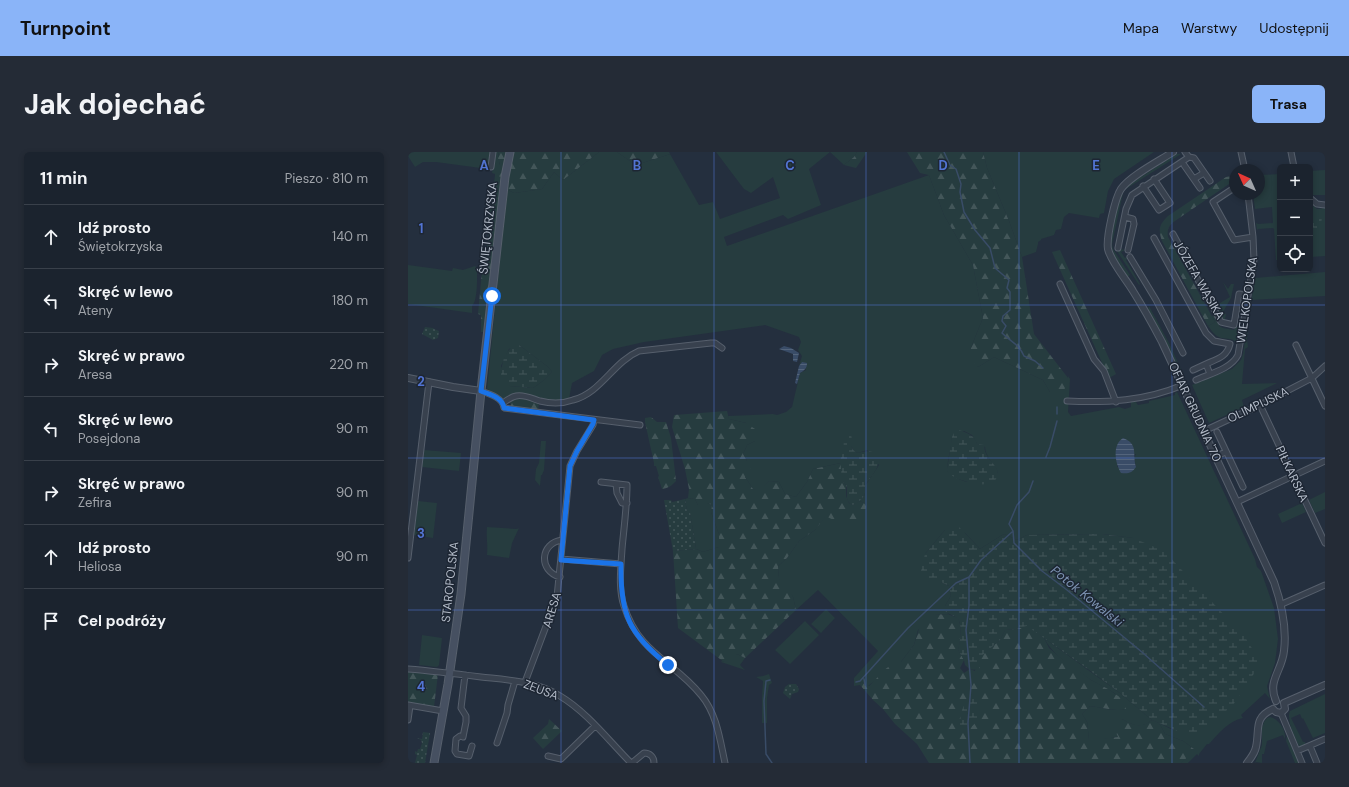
<!DOCTYPE html>
<html lang="pl">
<head>
<meta charset="utf-8">
<style>
  body { margin:0; font-family:"DM Sans",sans-serif; background:#242b36; color:#f1f3f6 }
  .controls { position:absolute; right:12px; top:12px; display:grid; overflow:hidden; border-radius:6px; box-shadow:0 2px 6px #0003 }
  .controls button { width:36px; height:36px; display:grid; place-items:center; padding:0; border:0; border-bottom:1px solid #39404a; background:#1b232e; color:#f1f3f6; font:20px sans-serif }
  .compass { position:absolute; left:821px; top:12px; width:36px; height:36px; border-radius:50%; background:#1b232e; box-shadow:0 2px 6px #0003; rotate:315deg }
  .stop { position:absolute; width:12px; height:12px; margin:-9px; border:3px solid #1a73e8; border-radius:50%; background:#fff }
  .stop.end { background:#1a73e8; border-color:#fff; box-shadow:0 1px 4px #0008 }
  .list { margin:0; padding:0; list-style:none }
  h2 { display:flex; justify-content:space-between; align-items:center; height:52px; margin:0; padding:0 16px; font-size:17px }
  h2 small { font-size:13px; font-weight:400; color:#a0a4aa }
  .list li { display:grid; grid-template-columns:26px 1fr auto; gap:12px; align-items:center; box-sizing:border-box; height:64px; padding:0 16px; border-top:1px solid #39404a }
  .list b { display:block; font-size:15px; white-space:nowrap }
  .list p { margin:0; font-size:13px; white-space:nowrap; color:#a0a4aa }
  .list em { font-size:13px; font-style:normal; color:#a0a4aa }
  .icon { flex:none; width:22px; height:22px; fill:none; stroke:currentColor; stroke-width:2; stroke-linecap:round; stroke-linejoin:round }
  .map { position:relative; flex:none; width:917px; height:611px; overflow:hidden; border-radius:6px }
  header { display:flex; align-items:center; gap:24px; box-sizing:border-box; height:56px; padding:0 20px; background:#8ab4f8; color:#111 }
  header strong { font-size:19px }
  nav { display:flex; gap:22px; margin-inline-start:auto; font-size:14px }
  .intro { display:flex; align-items:center; justify-content:space-between; box-sizing:border-box; height:96px; padding:0 24px }
  h1 { margin:0; font-size:28px }
  .button { padding:10px 18px; border-radius:6px; background:#8ab4f8; color:#111; font-size:14px; font-weight:700 }
  main { display:flex; gap:24px; padding:0 24px }
  aside { flex:1; background:#1b232e; border-radius:6px; box-shadow:0 2px 6px #0003 }
  .map>svg:first-child { display:block }
  .grass { fill:#263c3f; fill-rule:evenodd }
  .forest { fill:url(#forest-firs) }
  .wetland { fill:url(#wetland-marsh) }
  .park { fill:url(#park-dots) }
  .water { fill:url(#water-rules) }
  .lines { fill:none; stroke-linecap:round; stroke-linejoin:round }
  .stream { stroke:#394c67; stroke-width:1.5 }
  .minor-casing { stroke:#565f6c; stroke-width:7 }
  .tertiary-casing { stroke:#565f6c; stroke-width:8 }
  .secondary-casing { stroke:#565f6c; stroke-width:9 }
  .minor { stroke:#38414e; stroke-width:5 }
  .tertiary { stroke:#38414e; stroke-width:6 }
  .secondary { stroke:#465061; stroke-width:7 }
  .route { stroke:#1a73e8; stroke-width:5 }
  .grid { fill:none; stroke:#5274d3; stroke-width:1; stroke-opacity:0.55 }
  .labels { text-anchor:middle; dominant-baseline:central; stroke-width:3; stroke-linejoin:round; paint-order:stroke }
  .street-label { font-size:12px; fill:#b4bcc9; stroke:#1d2633 }
  .water-label { font-size:13px; font-style:italic; fill:#7c92b1; stroke:#1d2633 }
  .grid-label { font-size:13px; text-anchor:middle; font-weight:bold; fill:#5274d3; stroke:#1d2633; stroke-width:3; stroke-linejoin:round; paint-order:stroke }
</style>
</head>
<body>
<header>
<strong>Turnpoint</strong>
<nav><a>Mapa</a><a>Warstwy</a><a>Udostępnij</a></nav>
</header>
<div class="intro"><h1>Jak dojechać</h1><a class="button">Trasa</a></div>
<main>
<aside>
<h2>11 min<small>Pieszo · 810 m</small></h2>
<ul class="list">
<li><svg class="icon" aria-label="ahead" viewBox="0 0 24 24"><path d="M12 20V5M6 11l6-6 6 6"/></svg><div><b>Idź prosto</b><p>Świętokrzyska</p></div><em>140 m</em></li>
<li><svg class="icon" aria-label="left" viewBox="0 0 24 24"><path d="M17 20v-9H6M10 6l-5 5 5 5"/></svg><div><b>Skręć w lewo</b><p>Ateny</p></div><em>180 m</em></li>
<li><svg class="icon" aria-label="right" viewBox="0 0 24 24"><path d="M7 20v-9h11M14 6l5 5-5 5"/></svg><div><b>Skręć w prawo</b><p>Aresa</p></div><em>220 m</em></li>
<li><svg class="icon" aria-label="left" viewBox="0 0 24 24"><path d="M17 20v-9H6M10 6l-5 5 5 5"/></svg><div><b>Skręć w lewo</b><p>Posejdona</p></div><em>90 m</em></li>
<li><svg class="icon" aria-label="right" viewBox="0 0 24 24"><path d="M7 20v-9h11M14 6l5 5-5 5"/></svg><div><b>Skręć w prawo</b><p>Zefira</p></div><em>90 m</em></li>
<li><svg class="icon" aria-label="ahead" viewBox="0 0 24 24"><path d="M12 20V5M6 11l6-6 6 6"/></svg><div><b>Idź prosto</b><p>Heliosa</p></div><em>90 m</em></li>
<li><svg class="icon" aria-label="arrive" viewBox="0 0 24 24"><path d="M6 21V4h12l-3 4 3 4H6"/></svg><div><b>Cel podróży</b></div></li>
</ul>
</aside>
<div class="map">
<svg width="917" height="611" viewBox="0 0 917 611">
  <defs>
    <pattern id="forest-firs" width="22" height="20" patternUnits="userSpaceOnUse"><rect width="22" height="20" fill="#263c3f"/><path d="M5 1l3.5 6h-7zM16 11l3.5 6h-7z" fill="#435659"/></pattern>
    <pattern id="wetland-marsh" width="20" height="14" patternUnits="userSpaceOnUse"><rect width="20" height="14" fill="#263c3f"/><path d="M1 5h8M5 5V1M11 12h8M15 12V8" fill="none" stroke="#435659"/></pattern>
    <pattern id="park-dots" width="8" height="8" patternUnits="userSpaceOnUse"><rect width="8" height="8" fill="#263c3f"/><path d="M2 2h.1M6 6h.1" fill="none" stroke="#435659" stroke-width="1.8" stroke-linecap="round"/></pattern>
    <pattern id="water-rules" width="6" height="5" patternUnits="userSpaceOnUse"><rect width="6" height="5" fill="#394c67"/><path d="M0 2.5h6" fill="none" stroke="#53647b"/></pattern>
  </defs>
  <rect width="100%" height="100%" fill="#242f3e"/>
  <path class="grass" d="M0,0H83L80,17L28,10H15L7,15L0,4Z
    M87,0H91L90,3L94,24L92,45L85,58L82,71L78,70L80,67L83,47L81,45L82,41H85L87,22L84,21Z
    M191,0H209L228,13L262,2L291,53L305,50L312,67L372,46L365,25L343,41L336,37L308,0H449L446,5L436,13L422,0L401,17L413,53L380,67L375,63L316,85L319,94L521,23L536,63L565,113L575,166L562,198L570,215L586,205L635,228L642,240L660,226V224L662,227L660,260L663,264L711,255L717,257L723,255V249H727L730,253L741,251V249L767,243V241L769,240L847,407L849,415L853,419L866,456L870,487L867,511L859,534L862,547L857,541L833,563L835,566C820,569 810,582 801,592H799L791,602V604L789,602L780,611H773L786,597L775,589L757,582L751,571L765,578L725,386L694,382L619,383L609,388L596,382L572,397L557,381L537,378L517,402L521,430H533L541,434L543,444L537,454V459L542,463L526,462L510,478L506,493L493,510L460,534L453,530L452,533L446,534V526L470,499L410,438L388,458L385,445L371,427L370,414L379,406L391,389L407,378L418,363L458,352L451,349C457,344 458,341 457,334L471,313L459,298L450,301L446,299L443,294L436,298L433,311L405,317L399,330L388,345L377,342L371,330L361,329L351,339L345,337L337,325L339,309L335,302L339,293L347,289L338,271L321,267L320,264L365,262L369,263L378,260L384,255L392,221L398,218L394,210L391,214L394,204L390,198L393,190L391,185L357,173L236,190L205,197L194,203L186,219L164,231L161,247L145,249L111,241L96,247L81,238L79,237L99,37L106,41L134,37L146,20L155,28ZM111,193L140,215L144,220L136,228L125,236L102,234L93,214L101,197ZM556,279L564,283L569,292L577,295C577,305 587,312 590,321C568,330 561,336 540,320C538,309 544,296 544,285ZM728,302L726,306L728,315H709V307Z
    M575,0H746L706,27L700,39L696,61L692,62L691,66L661,61L656,65L653,77L648,78L646,83L633,87V88L630,90V92L628,100L614,105L601,69L579,16Z
    M768,2H773L718,37L715,41L704,92L705,97L722,123L719,125L706,104L702,89L711,46L721,33Z
    M917,18V43H904L902,42V19Z
    M872,22V42L869,43L872,46V108H868L866,77L865,76L850,77L849,78L848,71L850,72L865,71L864,55L847,57L845,42H851V23Z
    M902,51L909,57L917,56V104L902,105Z
    M707,96L717,98L713,100L717,106L719,105L720,106L718,108L732,132L731,133Z
    M0,113L44,119L45,116L55,118L67,114L69,116C69,125 70,148 64,154V161L0,152Z
    M917,120V144L843,148L839,187L840,195L837,197L834,232L869,231L834,248L836,255L801,271L784,233L824,217L833,208L835,202L847,126Z
    M815,130L820,137L823,132H826L823,146L815,160L818,162L817,167H814L807,154L822,145Z
    M741,154L761,191L776,224L774,225L759,193L740,158Z
    M807,162L812,171L811,174L815,176L826,178L827,175H830L829,191C825,186 819,187 813,186C807,184 804,179 800,174L807,170L804,164Z
    M133,289H138L136,318L134,323H133L132,334L127,328L128,317L131,311Z
    M16,298L53,301L51,319L14,315Z
    M917,340V357L907,361L901,348Z
    M280,346L287,347L290,353L300,351L304,353L303,360L311,382V395L295,400L288,397L282,361H279L277,347Z
    M10,349L29,351L25,386L6,383Z
    M894,351L898,360L874,371L870,362Z
    M79,375L109,377L111,376L104,391L101,406L79,403C80,392 78,386 79,375Z
    M418,457L427,466L413,481L403,472Z
    M397,469L411,483L382,512L367,498Z
    M14,483L34,486L31,513L29,515L11,513Z
    M636,486L712,541L744,568C734,577 725,574 714,567L708,579L710,585L681,589L679,570L674,562L682,554C693,555 706,560 717,557C712,539 697,537 683,528C666,517 645,504 636,486Z
    M329,502L337,506L332,513L337,518L313,510L314,509L316,510Z
    M361,522L364,531L361,533L359,546V571H354V545L355,529L348,525L355,524Z
    M917,542V581L905,586L895,566L894,567L892,562L883,566L895,590H897V593L892,595C887,588 878,567 882,559Z
    M862,565C871,567 878,578 877,587L875,583L859,589L856,602H854V611L848,610L847,611L854,593V580L853,578L856,570L859,566Z
    M879,582L891,611H887L878,589Z"/>
  <path class="forest" d="M91,0H98L94,24L92,25L91,24L92,12L90,6Z
    M106,0H191L155,28L146,20L134,37L106,41L99,37L101,18Z
    M209,0H261L262,2L228,13Z
    M449,0H459L448,16L436,13L446,5Z
    M499,0H575L579,16L601,69L614,105L626,182L660,226L655,242L642,240L635,228L586,205L570,215L562,206V198L575,166L565,113L536,63L521,23L512,21Z
    M824,24L826,31L821,32L764,71C760,75 759,79 760,85L807,170L800,174L754,89C750,77 751,73 760,64L818,25Z
    M90,43L92,45L77,180H73V163L70,162L74,119H76L82,70L87,47Z
    M652,98L708,222L701,226L644,100Z
    M112,245L131,251L130,258L103,254L102,250L109,246Z
    M319,259L321,267L338,271L350,279L347,289L339,293L335,302L339,309L343,318L337,325L345,337L351,338L361,329L371,330L377,342L388,345L399,330L405,317L433,311L436,331L438,333V344L441,351L445,353L451,349L458,352L457,367C440,372 433,373 418,364L407,378L391,389L379,406L370,414L371,427L379,433L385,445L388,458L337,506L329,502L322,509L316,510L270,476L265,399L288,397L295,400L311,395V382L303,360L304,353L300,351L293,356L290,353L287,347L280,346L281,337L277,317L264,275L266,263Z
    M243,265L249,270H258L263,286L268,329C263,334 261,336 254,337L250,325L251,324L248,314H246V311L237,270V266Z
    M526,462L542,463L550,466C554,475 553,489 550,498L556,508L552,516L556,521L562,517L567,519L570,506L592,488L597,478L608,477L619,473L636,486L641,496L655,508L683,528L700,537L713,546L718,557C706,560 694,555 682,554L674,562L679,570L681,588L710,585L706,576L707,570L714,567C725,574 734,576 744,568L751,571L757,582L775,589L786,597V599L773,611H521L509,592L487,572L475,557L465,548L452,533L453,530L461,534C471,526 478,511 493,510L506,493L514,467Z
    M0,520L30,522L26,555L0,551Z
    M141,567L154,579L135,597L125,586L140,572Z"/>
  <path class="wetland" d="M902,62H906L914,65L912,80H902Z
    M106,193H111L140,215L144,220L136,228L125,236L102,234L93,227C93,214 95,202 106,193Z
    M550,278C559,280 567,284 569,292L576,293C577,295 576,297 577,299C581,312 598,317 585,331L570,333L550,327L541,322L539,318L544,285L546,281Z
    M440,282L443,283C446,291 439,296 450,301C458,299 462,298 470,302C474,315 463,323 457,334C459,343 453,349 445,353C435,349 441,340 438,333C438,332 436,332 436,331C433,325 432,312 433,305C434,303 435,301 435,299C436,293 435,287 440,282Z
    M546,374L551,375L572,397L596,382L609,388L619,383L694,382L725,386L756,399L837,485L853,511L825,553L800,574L781,584L744,568L712,541L681,518L619,474L608,477L597,478L592,488L571,506L572,516C566,519 562,518 557,513L556,508L550,498C552,492 555,470 549,466C545,463 540,462 537,459V454L543,444L541,434L533,430H521L512,423L517,402L537,378Z
    M563,545L569,548C571,562 572,575 555,577L552,576C552,563 553,554 563,545Z"/>
  <path class="park" d="M17,175L25,176L26,177L31,179L30,186L25,188L14,182Z
    M277,347L279,360H282L288,397L265,399L256,348H263L264,350Z
    M381,532H388L391,537L390,540L384,542L382,547L375,541L377,535Z
    M15,580L22,581L17,611H7L9,603L7,602V599L9,600L10,597H12L14,591L13,588L9,586L14,587Z"/>
  <path class="water" d="M376,194L383,196L391,201L389,210L385,209V202L371,197Z
    M394,210L399,211C399,216 397,218 392,221L389,232L387,231L391,214Z
    M715,286C731,292 724,302 728,315C724,321 720,322 713,321C707,311 704,293 715,286Z"/>
  <g class="lines">
    <path class="stream" d="M536,0L542,13L548,17L553,32L552,40L556,60L567,78L582,96L587,116L601,128L599,136L602,140V158L595,164L594,169L598,174L594,181C603,190 611,192 616,204L627,209L635,216
      M649,255V262
      M638,305L642,295L649,269
      M625,329L621,340L609,353L601,372L605,379L606,391L634,419L659,438L735,501L796,555
      M561,425V454L558,478L563,533L560,571L562,611
      M456,527L457,533
      M362,528L358,529L356,549L358,602L364,611
      M448,530L452,529L500,476L548,431L561,425L573,408L604,380"/>
    <g class="minor-casing">
      <path id="minor" d="M833,0L837,18
        M883,0L886,15
        M781,5L786,6L802,29
        M776,13L792,36
        M83,15L85,0
        M786,27L796,21
        M735,34L751,58L762,51L746,27
        M827,37L823,38L805,50L826,88L845,85
        M902,46L909,52L917,53
        M717,65L725,67L726,72L720,98
        M765,82L813,170L826,173L831,142L840,143
        M746,86L798,181L806,189L822,192C819,205 809,207 798,212L802,222
        M710,96L718,57L724,43L781,5L777,0
        M722,105L748,148L775,201
        M652,132L686,207L696,219L708,250
        M888,193L917,254
        M785,218L798,212
        M788,228C801,222 823,217 830,203L846,108L845,85L840,42
        M73,239C82,242 95,246 96,256L232,273
        M659,249C699,251 737,249 775,233
        M95,251C99,248 103,245 108,244C116,242 125,247 132,249C144,252 154,252 165,248C193,241 205,210 231,199L303,191H307L314,196
        M852,253L917,391
        M796,279L852,253L904,226L917,214
        M809,280L835,335
        M808,304L818,300
        M193,330L219,333C219,354 216,375 214,397C213,415 210,436 216,454C231,502 266,509 293,543C309,562 312,588 317,611
        M208,332L209,341L214,351H219
        M829,350L917,309
        M0,406L21,230
        M153,407L213,412
        M152,425C130,419 132,391 154,388
        M874,452L917,433
        M0,517C24,519 49,522 73,525C100,528 128,529 152,544C179,560 201,589 223,611
        M57,523L53,556L58,564V570L55,585L52,584L48,587L47,599L49,602L61,604L64,594
        M117,530L149,445L162,314L169,299L185,273L186,268
        M0,553L35,559
        M873,561L894,611
        M0,568L2,554
        M89,591L99,561L100,553L107,529
        M902,594L909,611
        M889,599L917,587
        M140,604L153,607L187,574
        M224,611L236,601C242,601 246,605 246,611"/>
    </g>
    <g class="tertiary-casing">
      <path id="tertiary" d="M765,0C751,9 722,24 713,37C707,46 698,86 700,97C703,110 718,127 725,139C735,155 745,173 754,190L866,430C874,453 879,475 876,499C874,519 859,529 868,549
        M0,226L45,235L73,239
        M876,551L917,533
        M865,557L868,560L873,561L877,557L876,551
        M839,611C843,606 847,601 848,595C852,577 845,566 865,557"/>
    </g>
    <g class="secondary-casing">
      <path id="secondary" d="M26,611L40,532L53,442L73,239L97,25L102,0"/>
    </g>
    <use href="#minor" class="minor"/>
    <use href="#tertiary" class="tertiary"/>
    <use href="#secondary" class="secondary"/>
  </g>
  <g class="lines">
    <path class="route" d="M84,144L73,239C82,242 95,246 96,256L186,268L185,272L169,299L162,314L153,408L213,412C212,462 221,482 260,513"/>
  </g>
  <path class="grid" d="M153,0V611M306,0V611M458,0V611M611,0V611M764,0V611M0,153H917M0,306H917M0,458H917"/>
  <g class="labels">
    <g class="street-label">
      <text transform="translate(80 76) rotate(-84)">ŚWIĘTOKRZYSKA</text>
      <text transform="translate(791 128) rotate(60)">JÓZEFA WĄSIKA</text>
      <text transform="translate(839 148) rotate(-82)">WIELKOPOLSKA</text>
      <text transform="translate(850 253) rotate(-26)">OLIMPIJSKA</text>
      <text transform="translate(787 260) rotate(65)">OFIAR GRUDNIA '70</text>
      <text transform="translate(884 322) rotate(65)">PIŁKARSKA</text>
      <text transform="translate(42 430) rotate(-84)">STAROPOLSKA</text>
      <text transform="translate(144 458) rotate(-73)">ARESA</text>
      <text transform="translate(133 538) rotate(21)">ZEUSA</text>
    </g>
    <g class="water-label">
      <text transform="translate(679 444) rotate(39)">Potok Kowalski</text>
    </g>
  </g>
  <g class="grid-label">
    <text x="76" y="18">A</text>
    <text x="229" y="18">B</text>
    <text x="382" y="18">C</text>
    <text x="535" y="18">D</text>
    <text x="688" y="18">E</text>
    <text x="13" y="81">1</text>
    <text x="13" y="234">2</text>
    <text x="13" y="386">3</text>
    <text x="13" y="539">4</text>
  </g>
</svg>
<div class="controls">
<button>+</button>
<button>−</button>
<button><svg class="icon" aria-label="locate" viewBox="0 0 24 24"><circle cx="12" cy="12" r="6"/><path d="M12 2v4M12 18v4M2 12h4M18 12h4"/></svg></button>
</div>
<svg class="compass" viewBox="-18 -18 36 36"><path d="M0-13l5 13h-10z" fill="#e53935"/><path d="M0 13l5-13h-10z" fill="#a0a4aa"/></svg>
<div class="stop" style="left:84px;top:144px"></div>
<div class="stop end" style="left:260px;top:513px"></div>
</div>
</main>
</body>
</html>
